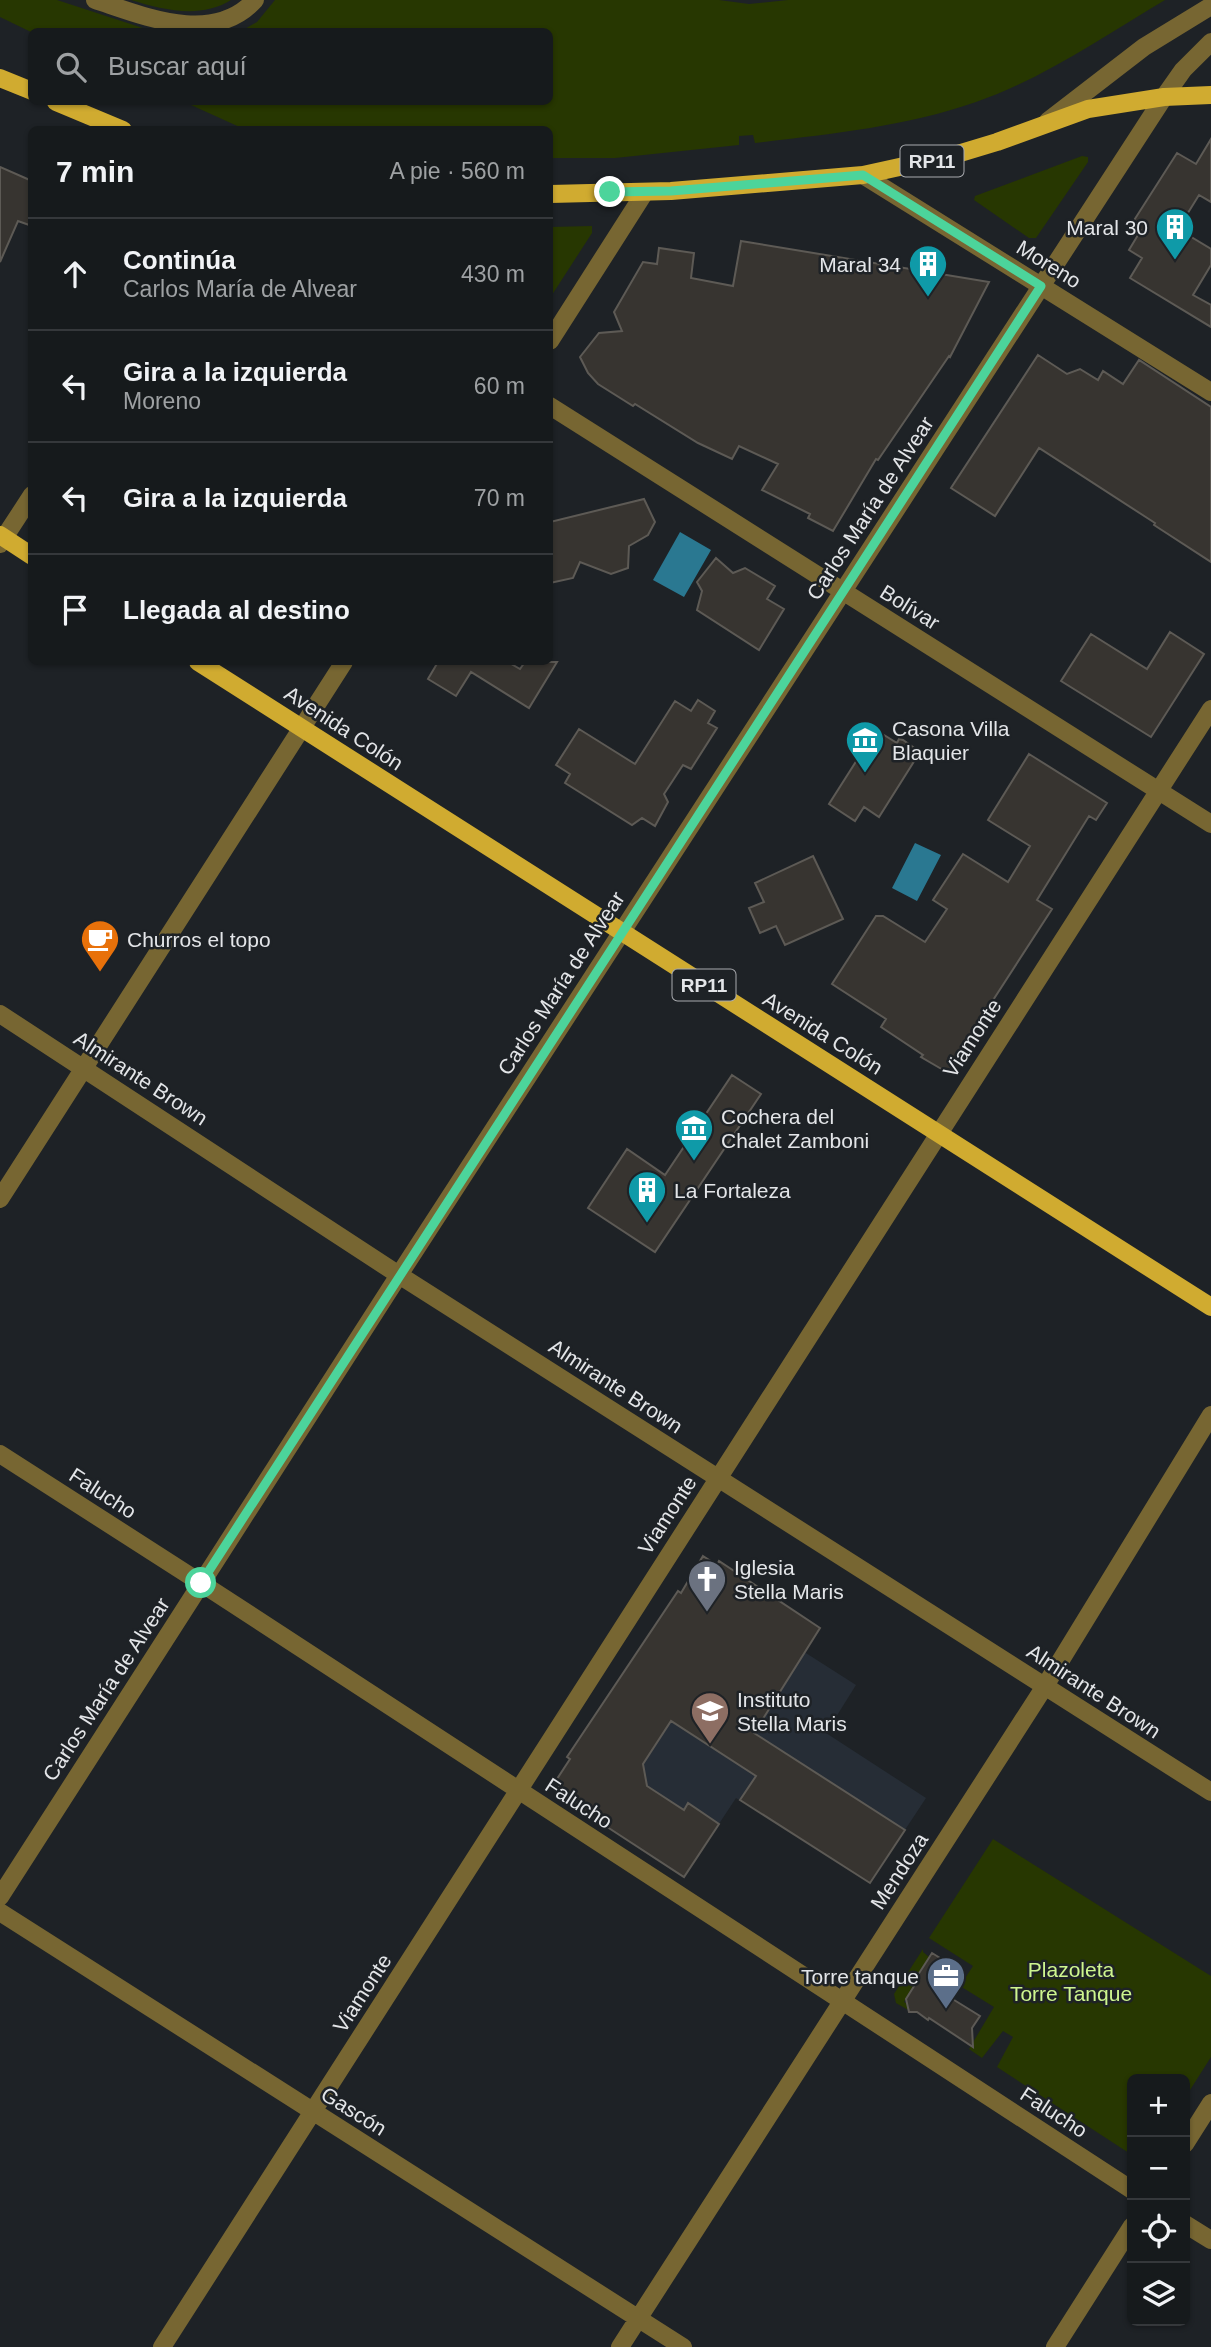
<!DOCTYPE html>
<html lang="es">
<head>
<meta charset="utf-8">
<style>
  body { margin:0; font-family:Helvetica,sans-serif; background:#1f2325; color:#f1f3f6 }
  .controls { position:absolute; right:21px; bottom:21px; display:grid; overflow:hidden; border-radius:10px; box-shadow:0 2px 5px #0004 }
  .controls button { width:63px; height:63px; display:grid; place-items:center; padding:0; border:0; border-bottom:2px solid #35383b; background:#161a1c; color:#f1f3f6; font:35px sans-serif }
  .stop { position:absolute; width:21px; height:21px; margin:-16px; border:5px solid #4cd49b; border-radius:50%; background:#fff }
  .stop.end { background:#4cd49b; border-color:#fff; box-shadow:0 2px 7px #0008 }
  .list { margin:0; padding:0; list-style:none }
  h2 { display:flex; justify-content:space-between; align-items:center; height:91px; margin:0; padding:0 28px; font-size:30px }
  h2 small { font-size:23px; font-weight:400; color:#9ea1a3 }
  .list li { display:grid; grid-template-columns:46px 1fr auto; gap:21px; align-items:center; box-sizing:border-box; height:112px; padding:0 28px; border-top:2px solid #35383b }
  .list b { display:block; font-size:26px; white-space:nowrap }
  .list p { margin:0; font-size:23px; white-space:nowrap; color:#9ea1a3 }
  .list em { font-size:23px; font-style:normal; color:#9ea1a3 }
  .icon { flex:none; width:38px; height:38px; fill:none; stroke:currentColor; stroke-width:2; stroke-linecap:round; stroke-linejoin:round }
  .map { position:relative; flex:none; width:1211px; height:2347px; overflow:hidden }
  .search { position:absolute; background:#161a1c; box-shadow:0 2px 5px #0004; left:28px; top:28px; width:525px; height:77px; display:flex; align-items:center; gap:18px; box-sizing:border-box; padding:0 24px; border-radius:10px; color:#9ea1a3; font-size:26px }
  .panel { position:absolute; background:#161a1c; box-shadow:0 2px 5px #0004; left:28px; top:126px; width:525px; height:539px; border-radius:10px }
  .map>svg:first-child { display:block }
  .built { fill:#262d36 }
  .green { fill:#273701 }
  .water { fill:#2a7891 }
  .building { fill:#373430; stroke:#5d5a55; stroke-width:2 }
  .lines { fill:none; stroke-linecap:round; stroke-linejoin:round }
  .minor { stroke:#776632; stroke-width:18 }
  .major { stroke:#d0ab30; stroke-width:18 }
  .route { stroke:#4cd49b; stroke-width:9 }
  .labels { text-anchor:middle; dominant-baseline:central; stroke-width:5; stroke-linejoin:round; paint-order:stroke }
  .shield { fill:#1e2226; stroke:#a8aaae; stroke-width:2 }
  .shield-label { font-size:19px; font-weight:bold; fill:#e3e5e8 }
  .poi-label { font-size:21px; fill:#e3e5e8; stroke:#1e2226; text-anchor:start }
  .street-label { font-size:21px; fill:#e3e5e8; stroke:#1e2226 }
  .park-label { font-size:21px; fill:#cef58f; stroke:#1e2226 }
</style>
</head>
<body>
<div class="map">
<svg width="1211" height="2347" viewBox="0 0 1211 2347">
  <rect width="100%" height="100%" fill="#1e2226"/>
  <path class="built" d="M751,1618L856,1685L826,1733L926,1798L870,1883L736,1798L684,1877L575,1806L576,1802L561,1792L557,1779L570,1760L567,1757L628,1666Z"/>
  <path class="green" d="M0,0H57L152,31L31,32L0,17Z
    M131,0H231C201,19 163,10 131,0Z
    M275,0H719L749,4L788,0H1165C1104,36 1043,79 976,102C905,127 829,134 755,143L753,135L739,136V145L615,158H550V130L244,129L191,105L190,102H550V32L241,31L257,22Z
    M1082,156L1088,157V162L1036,238H1029L974,200L975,196Z
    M592,226V233L550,298V227Z
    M993,1839L1211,1976V2057L1185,2098V2079H1132V2155L997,2067L1013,2037L1003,2031L982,2058L969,2049L994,2007L960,1986L973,1966L929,1938Z
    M923,1949V1952L929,1957L904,2002L909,2005L910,2011L896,2003L894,1994Z"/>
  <path class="water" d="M680,532L711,550L684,597L653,580Z
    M915,843L941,855L917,901L892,888Z"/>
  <path class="building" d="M1211,139V202L1199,195L1178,229L1211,249V265L1193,295L1211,305V327L1130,278L1142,258L1129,250L1141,230L1131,225L1177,153L1196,164Z
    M0,167L32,181V226L18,221L0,262Z
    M741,241L989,282L950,357L949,356L878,460L876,459L833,531L808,518L810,514L762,490L778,464L739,446L732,459L698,443L635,404L633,406L598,384L588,373L580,357L599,333L622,331L614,312L643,262L657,264L659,248L694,253L691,278L733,286Z
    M1038,355L1067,374L1080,369L1098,380L1103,371L1123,384L1139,360L1211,407V562L1154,525L1155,523L1039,448L995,516L951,488Z
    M644,499L655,522L648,535L629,546L628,568L611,574L580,562L573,578L550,583V522Z
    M716,558L733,573L745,568L775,586L767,599L784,609L759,650L697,610L702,591L697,582Z
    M1170,632L1204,654L1151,737L1061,681L1091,634L1147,669Z
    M438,662H508L520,669L525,662H557L529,708L471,672L456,696L428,679Z
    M698,700L715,711L708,723L717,728L691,769L683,765L664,794L668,802L655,826L642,818L632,825L565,783L570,774L556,765L579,729L635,764L675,701L691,711Z
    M876,730L897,743L899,739L903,740L920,752L879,817L864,807L855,821L829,804Z
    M1029,754L1107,803L1096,820L1089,816L1037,900L1052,909L986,1011L950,1074L921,1057L923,1055L881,1027L886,1019L832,984L876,916H883L925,942L947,909L933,900L963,854L1008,882L1030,846L988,820Z
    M813,856L843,919L785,945L776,926L760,933L749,908L764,902L755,883Z
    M732,1075L761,1094L655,1252L588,1208L627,1149L665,1175Z
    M703,1556L717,1565L719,1561L820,1628L754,1733L905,1830L870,1883L740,1800L756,1776L671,1721L643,1764L647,1786L684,1810L688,1803L719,1824L684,1877L575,1806L577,1802L561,1792L557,1779L570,1759L567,1757L678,1591L681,1593Z
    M932,1953L961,1971L946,1995L980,2016L972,2028L973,2047L929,2018L928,2020L917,2012H909L906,1999L916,1983L914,1981Z"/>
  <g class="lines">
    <path class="minor" d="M95,0C144,16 213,46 255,0
      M1048,121L1144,47L1211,6
      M863,175L1211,392
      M550,341L645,192
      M550,406L1211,824
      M0,544L32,495
      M0,1014L399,1275L1211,1792
      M0,1199L344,662
      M0,1454L201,1583L1132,2190
      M0,1897L399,1275L1164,97L1183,70L1211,42
      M0,1912L683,2347
      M1185,2144L1211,2103
      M1185,2224L1211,2240
      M162,2347L1211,709
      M620,2347L1045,1686L1211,1415
      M1055,2347L1132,2226"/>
    <path class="major" d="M0,78L32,91
      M56,102L123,130
      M550,194L671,191L863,175L954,155L997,142L1088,109L1164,97L1211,95
      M0,535L32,556
      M198,662L1211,1307"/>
  </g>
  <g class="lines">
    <path class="route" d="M201,1583L1041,286L863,175L671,191L610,192"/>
  </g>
  <defs>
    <g id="building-pin" transform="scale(2.0125)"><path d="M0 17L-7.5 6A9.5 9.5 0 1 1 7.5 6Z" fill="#0f9aa8" stroke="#1e2226"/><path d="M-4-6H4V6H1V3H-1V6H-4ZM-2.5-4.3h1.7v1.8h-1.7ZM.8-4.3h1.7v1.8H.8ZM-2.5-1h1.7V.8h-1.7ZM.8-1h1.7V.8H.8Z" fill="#fff"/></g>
    <g id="museum-pin" transform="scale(2.0125)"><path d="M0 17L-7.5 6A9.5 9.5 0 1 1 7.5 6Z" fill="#0f9aa8" stroke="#1e2226"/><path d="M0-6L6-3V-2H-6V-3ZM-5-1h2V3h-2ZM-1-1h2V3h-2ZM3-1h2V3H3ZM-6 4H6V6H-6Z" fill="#fff"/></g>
    <g id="cafe-pin" transform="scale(2.0125)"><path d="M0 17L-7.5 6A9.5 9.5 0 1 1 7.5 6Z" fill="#e8710a" stroke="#1e2226"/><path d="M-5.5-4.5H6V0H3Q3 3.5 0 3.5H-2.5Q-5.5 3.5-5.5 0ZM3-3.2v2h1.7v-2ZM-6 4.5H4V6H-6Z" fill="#fff"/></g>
    <g id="church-pin" transform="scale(2.0125)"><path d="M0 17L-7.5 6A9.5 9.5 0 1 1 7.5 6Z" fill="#6b7280" stroke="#1e2226"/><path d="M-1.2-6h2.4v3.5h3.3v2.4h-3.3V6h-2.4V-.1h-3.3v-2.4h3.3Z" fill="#fff"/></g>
    <g id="university-pin" transform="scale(2.0125)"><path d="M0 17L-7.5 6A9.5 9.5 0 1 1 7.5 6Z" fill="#8d6e63" stroke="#1e2226"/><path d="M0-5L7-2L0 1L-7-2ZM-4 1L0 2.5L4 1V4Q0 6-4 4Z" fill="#fff"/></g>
    <g id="office-pin" transform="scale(2.0125)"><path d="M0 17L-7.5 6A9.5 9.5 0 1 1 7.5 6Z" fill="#5c6f8a" stroke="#1e2226"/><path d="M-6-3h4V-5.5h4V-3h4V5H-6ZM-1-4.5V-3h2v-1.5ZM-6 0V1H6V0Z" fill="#fff"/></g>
  </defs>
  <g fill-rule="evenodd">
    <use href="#building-pin" x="1175" y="227"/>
    <use href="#building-pin" x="928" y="264"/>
    <use href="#museum-pin" x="865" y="740"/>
    <use href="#cafe-pin" x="100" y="939"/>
    <use href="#museum-pin" x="694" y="1128"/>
    <use href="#building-pin" x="647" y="1190"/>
    <use href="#church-pin" x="707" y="1579"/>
    <use href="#university-pin" x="710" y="1711"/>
    <use href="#office-pin" x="946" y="1976"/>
  </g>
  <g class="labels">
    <g class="shield">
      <rect x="900.5" y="145.5" width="63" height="31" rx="5"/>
      <rect x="672.5" y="969.5" width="63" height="31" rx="5"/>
    </g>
    <g class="shield-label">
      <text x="932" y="161">RP11</text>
      <text x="704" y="985">RP11</text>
    </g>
    <g class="poi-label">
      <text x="1148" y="227" text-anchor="end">Maral 30</text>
      <text x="901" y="264" text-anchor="end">Maral 34</text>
      <text x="892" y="728">Casona Villa<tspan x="892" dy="24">Blaquier</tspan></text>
      <text x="127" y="939">Churros el topo</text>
      <text x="721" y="1116">Cochera del<tspan x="721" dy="24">Chalet Zamboni</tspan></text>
      <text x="674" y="1190">La Fortaleza</text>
      <text x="734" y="1567">Iglesia<tspan x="734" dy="24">Stella Maris</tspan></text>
      <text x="737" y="1699">Instituto<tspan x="737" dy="24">Stella Maris</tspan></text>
      <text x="919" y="1976" text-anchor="end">Torre tanque</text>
    </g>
    <g class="street-label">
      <text transform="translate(1049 264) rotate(32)">Moreno</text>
      <text transform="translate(870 508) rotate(-57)">Carlos María de Alvear</text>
      <text transform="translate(910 607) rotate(32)">Bolívar</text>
      <text transform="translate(344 728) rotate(33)">Avenida Colón</text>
      <text transform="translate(561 983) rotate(-57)">Carlos María de Alvear</text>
      <text transform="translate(823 1033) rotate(32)">Avenida Colón</text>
      <text transform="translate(972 1038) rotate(-57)">Viamonte</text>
      <text transform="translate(141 1078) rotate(33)">Almirante Brown</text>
      <text transform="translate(616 1386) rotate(33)">Almirante Brown</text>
      <text transform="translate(103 1493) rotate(33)">Falucho</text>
      <text transform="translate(667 1515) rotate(-57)">Viamonte</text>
      <text transform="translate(106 1689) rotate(-57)">Carlos María de Alvear</text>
      <text transform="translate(1094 1691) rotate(33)">Almirante Brown</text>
      <text transform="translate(579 1803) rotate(33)">Falucho</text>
      <text transform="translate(899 1871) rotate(-57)">Mendoza</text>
      <text transform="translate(362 1993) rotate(-57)">Viamonte</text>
      <text transform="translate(354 2111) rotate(32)">Gascón</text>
      <text transform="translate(1054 2112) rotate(33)">Falucho</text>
    </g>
    <g class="park-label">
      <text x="1071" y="1969">Plazoleta<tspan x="1071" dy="24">Torre Tanque</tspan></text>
    </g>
  </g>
</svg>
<div class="controls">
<button>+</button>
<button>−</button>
<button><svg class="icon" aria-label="locate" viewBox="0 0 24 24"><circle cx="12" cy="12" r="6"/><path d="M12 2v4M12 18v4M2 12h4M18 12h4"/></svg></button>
<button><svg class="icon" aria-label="layers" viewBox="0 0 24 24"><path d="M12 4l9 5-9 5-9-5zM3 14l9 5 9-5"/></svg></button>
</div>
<div class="stop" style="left:201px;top:1583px"></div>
<div class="stop end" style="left:610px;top:192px"></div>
<div class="search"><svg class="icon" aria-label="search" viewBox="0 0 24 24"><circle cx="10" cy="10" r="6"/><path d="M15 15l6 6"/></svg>Buscar aquí</div>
<section class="panel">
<h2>7 min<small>A pie · 560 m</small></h2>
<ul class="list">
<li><svg class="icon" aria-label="ahead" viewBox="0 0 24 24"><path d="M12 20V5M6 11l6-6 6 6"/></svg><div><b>Continúa</b><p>Carlos María de Alvear</p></div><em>430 m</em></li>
<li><svg class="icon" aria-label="left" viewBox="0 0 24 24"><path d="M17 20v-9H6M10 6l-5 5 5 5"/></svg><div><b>Gira a la izquierda</b><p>Moreno</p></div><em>60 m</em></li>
<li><svg class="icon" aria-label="left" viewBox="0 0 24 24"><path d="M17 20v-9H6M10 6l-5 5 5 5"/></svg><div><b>Gira a la izquierda</b></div><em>70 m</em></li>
<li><svg class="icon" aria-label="arrive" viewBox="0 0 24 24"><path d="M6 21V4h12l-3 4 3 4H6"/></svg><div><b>Llegada al destino</b></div></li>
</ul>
</section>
</div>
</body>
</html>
